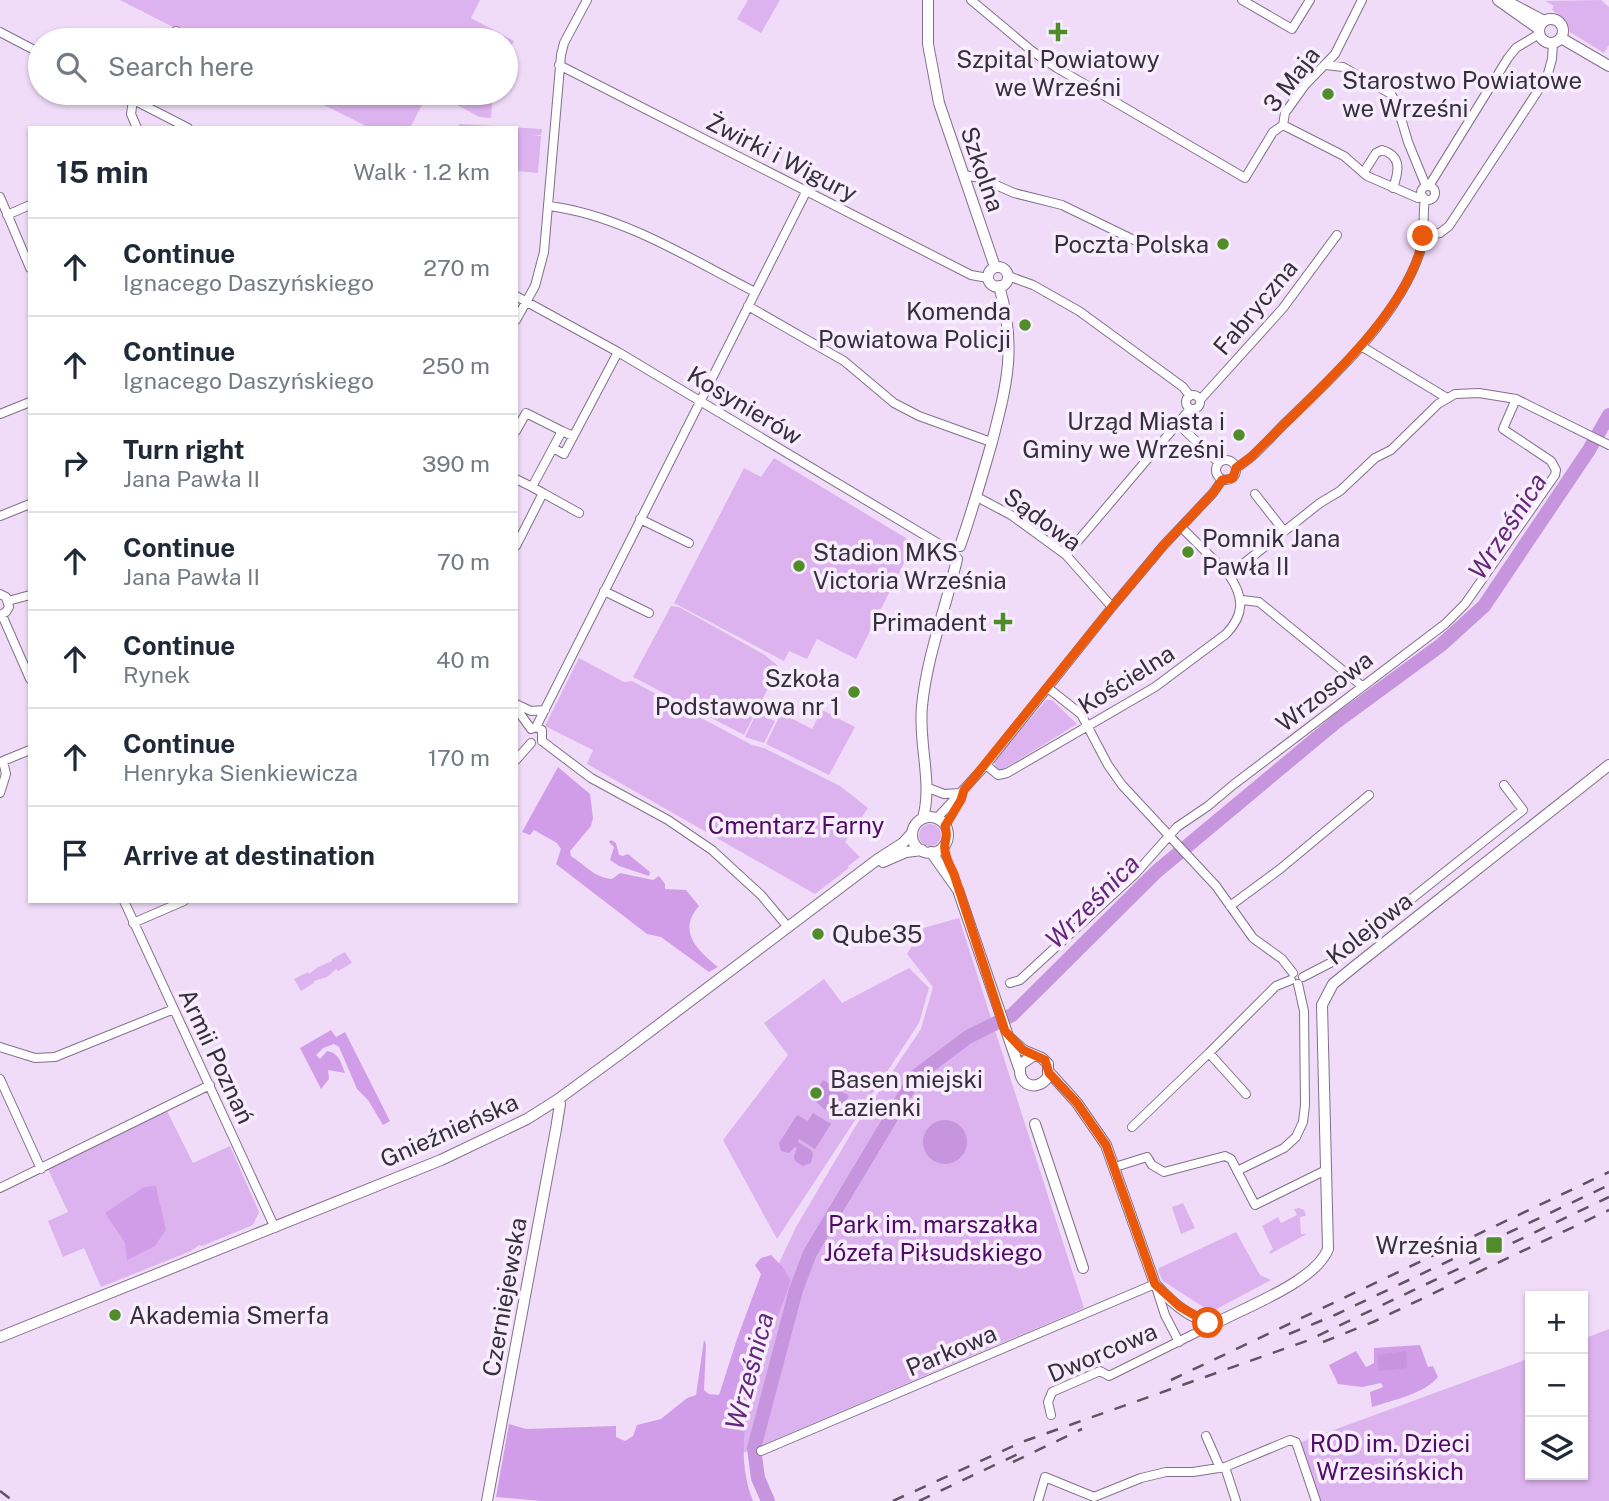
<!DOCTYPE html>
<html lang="en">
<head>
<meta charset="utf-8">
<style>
  body { margin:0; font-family:"Public Sans",sans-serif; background:#f2f2f3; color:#1f2937 }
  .controls { position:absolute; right:21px; bottom:21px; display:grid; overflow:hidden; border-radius:0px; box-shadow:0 2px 5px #0004 }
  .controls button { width:63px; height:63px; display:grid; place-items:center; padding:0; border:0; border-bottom:2px solid #e0e1e3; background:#fff; color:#1f2937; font:35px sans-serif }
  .stop { position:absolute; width:21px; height:21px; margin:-16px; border:5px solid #ea580c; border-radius:50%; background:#fff }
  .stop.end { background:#ea580c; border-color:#fff; box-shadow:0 2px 7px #0008 }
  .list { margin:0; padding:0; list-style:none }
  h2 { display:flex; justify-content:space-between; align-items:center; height:91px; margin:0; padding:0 28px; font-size:30px }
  h2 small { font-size:23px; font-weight:400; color:#747a83 }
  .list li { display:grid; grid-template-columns:46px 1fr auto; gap:21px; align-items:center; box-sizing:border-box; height:98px; padding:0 28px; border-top:2px solid #e0e1e3 }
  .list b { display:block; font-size:26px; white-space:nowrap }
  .list p { margin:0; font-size:23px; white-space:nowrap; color:#747a83 }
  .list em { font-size:23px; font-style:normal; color:#747a83 }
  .icon { flex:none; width:38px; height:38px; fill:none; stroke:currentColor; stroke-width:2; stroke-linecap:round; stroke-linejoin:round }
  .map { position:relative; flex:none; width:1609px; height:1501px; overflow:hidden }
  .search { position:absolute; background:#fff; box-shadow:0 2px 5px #0004; left:28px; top:28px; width:490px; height:77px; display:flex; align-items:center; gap:18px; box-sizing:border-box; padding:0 24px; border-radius:38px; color:#747a83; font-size:26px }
  .panel { position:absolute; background:#fff; box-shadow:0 2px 5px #0004; left:28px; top:126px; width:490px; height:777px; border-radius:0px }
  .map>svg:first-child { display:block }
  .green { fill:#ddb3ef }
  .forest { fill:#d29de8 }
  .water { fill:#c794de }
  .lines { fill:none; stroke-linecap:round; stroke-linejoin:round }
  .river { stroke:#c794de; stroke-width:14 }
  .minor-casing { stroke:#827089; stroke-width:10 }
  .tertiary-casing { stroke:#827089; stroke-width:12 }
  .minor { stroke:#fff; stroke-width:8 }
  .tertiary { stroke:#fff; stroke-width:10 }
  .rail { stroke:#5f5463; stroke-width:2.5; stroke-dasharray:12 12; stroke-linecap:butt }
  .route { stroke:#ea580c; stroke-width:9 }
  .poi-dot { fill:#518c2a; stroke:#f8edfe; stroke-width:2.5 }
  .labels { text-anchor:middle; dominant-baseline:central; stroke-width:7; stroke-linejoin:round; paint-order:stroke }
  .poi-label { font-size:24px; fill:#362e39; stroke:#f8edfe; text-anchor:start }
  .street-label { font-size:24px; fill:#362e39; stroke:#f8edfe }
  .park-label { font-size:24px; fill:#500b66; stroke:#f8edfe }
  .water-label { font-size:26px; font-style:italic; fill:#64257c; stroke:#f8edfe }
</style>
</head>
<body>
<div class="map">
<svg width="1609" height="1501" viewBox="0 0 1609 1501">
  <rect width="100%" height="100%" fill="#f0dcf9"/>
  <path class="green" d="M120,0H480L471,18L514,41L506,57V40H198Z
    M748,0H780L761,33L737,19Z
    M1601,0L1609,7V45L1604,53L1570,32L1563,18L1552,10L1554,6L1545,1Z
    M300,93H433L427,95L410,128H370Z
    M436,93H493L491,118L479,117Z
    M459,124L542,129L541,135H531L541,136L538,173L516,171V128H459Z
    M774,458L914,543L856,659L817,639L807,659L789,651L784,661L674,603L744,468L761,477Z
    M671,606L679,607L765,655L779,667L744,735L633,677Z
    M579,658L624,682L632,681L752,745L764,748L840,786L868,808L845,842L860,857L848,866L849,868L815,894L587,764L593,750L545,726Z
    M1046,700H1052L1077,724L1002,770L996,769L994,760Z
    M822,710L855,727L829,775L766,744L781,713L812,729Z
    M757,712L775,721L764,743L745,737Z
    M919 835a11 11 0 1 1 22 0a11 11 0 1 1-22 0Z
    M959,918L1084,1308L729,1459L773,1276L796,1227L855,1127L921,1029L933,987L907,954L923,928Z
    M345,952L352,963L338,971L336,969L327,977L314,981V983L301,991L294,979L308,972L309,974L318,967L332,961V959Z
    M909,968L929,988L919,1023L777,1239L723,1140L788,1055L764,1023L824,979L842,1003Z
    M166,1109L193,1163L230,1146L259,1212L253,1225L202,1246L199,1245L191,1251L101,1287L84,1248L63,1257L48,1221L68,1212L47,1167Z
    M1183,1203L1195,1228L1181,1234L1172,1207Z
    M1299,1208L1304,1210L1306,1216L1300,1217L1301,1234H1307L1270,1254L1269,1252L1273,1249L1262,1226L1278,1217L1281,1223L1297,1215L1294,1209Z
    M1236,1232L1260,1275L1271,1280L1211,1312L1163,1281L1158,1271L1159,1268Z
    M1609,1329V1501H1320L1301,1442L1530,1358V1475H1583V1339Z"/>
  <path class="forest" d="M558,767L590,794L593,818L591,826L570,851L571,856C585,865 595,878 612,879L620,873L653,880L659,876L665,884V889L686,890L699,906C677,931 697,950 718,967L709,972L661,937L647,934L556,864L561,849L557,843L534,830L530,835L522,832Z
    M611,840L616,843L619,855L623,856L628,854L650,872L649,876L619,866L610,860L614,847L609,842Z
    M331,1030L336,1037L345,1032L390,1121L383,1125L368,1100L357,1089L339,1047L334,1044L323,1048L316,1055L320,1059L327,1051C339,1053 341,1062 345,1073L328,1070L329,1079L321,1089L300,1048Z
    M156,1186L166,1230L155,1246L127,1260L125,1243L105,1213L144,1187Z
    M771,1255L782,1266L791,1281C767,1347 725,1432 753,1501H541L496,1497L509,1424L526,1429L616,1426V1437L625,1441L633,1436L637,1425L661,1419L687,1398L696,1395L704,1340L706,1344L704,1390L709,1394L719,1395L737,1339L761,1274L755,1265L761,1258Z
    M1420,1345L1428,1367L1433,1366L1438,1377C1424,1394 1393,1400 1372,1407L1370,1392L1383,1387L1381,1383L1362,1387L1338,1384L1329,1365L1356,1351L1366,1367L1374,1363V1348Z"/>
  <path class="water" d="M823,1080L849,1096L836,1116L831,1113L833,1110L827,1106L825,1110L812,1098Z
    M813,1113L831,1124L815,1149L799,1139L798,1142L811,1150L813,1154L811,1163L803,1166L795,1161L794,1156L797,1148L795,1147L789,1153L781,1151L779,1143L797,1115L808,1121Z
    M923 1142a22 22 0 1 1 44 0a22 22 0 1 1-44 0Z
    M1406,1351L1407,1368L1379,1371L1377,1355Z"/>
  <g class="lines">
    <path class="river" d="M768,1501L758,1478L754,1448L796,1290L810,1253L916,1076L968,1037L1012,1015L1156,872L1336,722L1441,645L1484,606L1589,450L1609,415"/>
    <g class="minor-casing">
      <path id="minor" d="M971,0L1032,51L1057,68L1245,178L1273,132L1283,125L1285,113L1305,85L1335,54L1362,0
        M1242,0L1292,29L1310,0
        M0,32L40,53
        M172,40L176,31
        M559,65L971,275L988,278
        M1326,65L1343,67L1391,94L1397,105L1408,142L1426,186
        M120,93L188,128
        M133,100L131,114L137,128
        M141,103L146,93
        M1283,125L1344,156L1367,176L1418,198L1423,197
        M1364,172L1376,153L1382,150C1402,156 1399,171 1393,188
        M964,175L980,178L1014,193L1062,205L1134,240
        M1429,186L1508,58L1516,48L1539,34
        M1421 193a7 7 0 1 1 14 0a7 7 0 1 1-14 0Z
        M0,197L30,268
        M549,206C621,215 691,259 755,292
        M7,215L30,205
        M1423,236L1440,233L1449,226L1547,77L1552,59L1553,43
        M1008,276L1033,285L1079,311L1183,387L1190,396
        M516,296L618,352L951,551
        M748,306L844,361L894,403L919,416L991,442
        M516,320L535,286L544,252L561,55L564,43L587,0
        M1361,346L1447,398
        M1186 402a7 7 0 1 1 14 0a7 7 0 1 1-14 0Z
        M1200,400L1283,308L1337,235
        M0,414L30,402
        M1178,424L1219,463
        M516,431L526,413L562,431
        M553,448L564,454L618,352
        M1216 470a10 10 0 1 1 20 0a10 10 0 1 1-20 0Z
        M1236,468C1255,457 1269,439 1284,424C1333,377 1398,318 1420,252C1426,235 1422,216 1425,199
        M516,479L532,487
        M543,493L579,513
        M1255,494L1284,531
        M977,497L1011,515L1066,555L1112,607
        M0,516L30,504
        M640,519L689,543
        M516,546L543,493L532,487L562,431L573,436
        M1066,555L1190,409
        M1229,575L1320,503L1340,491L1375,458L1391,450L1438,404L1455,394L1479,393L1516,399L1609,445
        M604,591L649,613
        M0,594L6,597L9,607L6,612L0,615
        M1242,600L1259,602L1362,686
        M8,601L30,595
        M2,615L30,679
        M1048,688L1081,714L1108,765L1122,785L1216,886L1253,938L1282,959L1293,973
        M516,704L531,711L545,710
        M516,708L531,729L536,727L542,730V741
        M536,727L806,192
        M542,741L591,778L668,820L712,850L761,895L788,927
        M516,760L531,743
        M986,765L998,775L1007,773L1155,687L1226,634C1245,614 1244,597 1229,575L1181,527
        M931,789L944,794L960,793
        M0,793L6,774L3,761L30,750
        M937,818L986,765L1112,607L1163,546L1213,493L1222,480
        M945,826L962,795
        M124,901L275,1228
        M1230,906L1280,869L1369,795
        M133,923L184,901
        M1303,977L1332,962L1523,810L1504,785
        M1010,983L1020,980L1135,874L1177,827L1208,806L1233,785L1445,624L1465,604L1555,475L1556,470L1551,461L1503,429L1516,399
        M0,1047L35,1058L55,1057L174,1009
        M1209,1053L1276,986L1291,980
        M0,1079L41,1169
        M1132,1127L1209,1053L1246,1094
        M1115,1167L1147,1157L1152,1165L1164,1172L1225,1156L1231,1159L1255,1205L1326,1170
        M1237,1171L1284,1148L1296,1137L1303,1122L1305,1105L1304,1011L1298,984
        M0,1188L210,1085
        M1051,1415L1048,1402L1052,1392L1100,1371L1109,1376L1216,1323
        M1206,1436L1220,1468
        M761,1451L1155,1284L1165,1315L1179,1342
        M1225,1467L1236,1501
        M1038,1501L1045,1477L1094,1497L1141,1478L1166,1472H1193L1225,1467L1290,1440L1296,1442L1316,1501"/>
    </g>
    <g class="tertiary-casing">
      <path id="tertiary" d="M928,0V44L939,103L995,267
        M1498,0L1539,29
        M1510,3L1544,21
        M1539 31a12 12 0 1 1 24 0a12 12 0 1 1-24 0Z
        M1561,38L1609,66
        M988 277a10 10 0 1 1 20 0a10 10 0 1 1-20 0Z
        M960,546C972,512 982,477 992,442C1007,384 1017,346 999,286
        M912 835a18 18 0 1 1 36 0a18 18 0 1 1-36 0Z
        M923,818C933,782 918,743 922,706C927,655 946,608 957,559
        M931,852L958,890L1019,1068
        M883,862L906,852L922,850
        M1011,1039L1023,1050L1042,1058L1048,1064V1077C1036,1094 1015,1083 1021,1064L1033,1056
        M1050,1073L1077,1103L1106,1145L1155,1284C1170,1301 1193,1322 1216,1323C1246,1307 1316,1281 1328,1249L1322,1005L1333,984L1355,966L1609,765
        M1035,1124L1083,1268
        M0,1337L441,1160L527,1119L557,1100L624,1051L878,859L903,843L912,833
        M487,1501L556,1129L560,1104L557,1100"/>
    </g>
    <use href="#minor" class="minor"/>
    <use href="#tertiary" class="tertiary"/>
    <path class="rail" d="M1289,1334L1335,1315L1609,1185
      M1323,1342L1373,1322L1609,1210
      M1171,1380L1609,1172
      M1013,1462L1082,1429
      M0,1491L13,1501
      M893,1501L1022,1442L1309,1340L1609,1197
      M919,1501L1020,1453"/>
  </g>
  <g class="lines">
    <path class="route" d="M1208,1323L1179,1306L1155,1284L1106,1145L1077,1103L1049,1073L1045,1060L1023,1050L1005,1031L954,874C950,866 943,853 945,844C946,836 948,834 945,826L961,800L964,790L1112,607L1163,546L1213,493L1222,480L1233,478L1236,468L1251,457C1303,404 1414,310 1423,236"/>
  </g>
  <g class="poi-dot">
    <path d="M1054.5 21.5h7v7h7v7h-7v7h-7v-7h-7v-7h7z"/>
    <circle cx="1328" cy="94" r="7"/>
    <circle cx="1223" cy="244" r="7"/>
    <circle cx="1025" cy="325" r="7"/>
    <circle cx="1239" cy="435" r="7"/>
    <circle cx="1188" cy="552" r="7"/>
    <circle cx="799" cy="566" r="7"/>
    <path d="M999.5 611.5h7v7h7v7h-7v7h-7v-7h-7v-7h7z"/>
    <circle cx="854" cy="692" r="7"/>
    <circle cx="818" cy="934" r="7"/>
    <circle cx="816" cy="1093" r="7"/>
    <rect x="1485" y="1236" width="18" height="18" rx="3.5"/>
    <circle cx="115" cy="1315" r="7"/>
  </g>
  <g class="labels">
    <g class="poi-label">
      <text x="1058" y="59" text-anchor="middle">Szpital Powiatowy<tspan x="1058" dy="28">we Wrześni</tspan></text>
      <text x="1342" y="80">Starostwo Powiatowe<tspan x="1342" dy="28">we Wrześni</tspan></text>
      <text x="1209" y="244" text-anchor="end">Poczta Polska</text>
      <text x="1011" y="311" text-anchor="end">Komenda<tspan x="1011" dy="28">Powiatowa Policji</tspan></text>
      <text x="1225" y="421" text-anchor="end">Urząd Miasta i<tspan x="1225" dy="28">Gminy we Wrześni</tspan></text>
      <text x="1202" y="538">Pomnik Jana<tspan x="1202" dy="28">Pawła II</tspan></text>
      <text x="813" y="552">Stadion MKS<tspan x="813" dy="28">Victoria Września</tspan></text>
      <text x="987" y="622" text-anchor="end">Primadent</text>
      <text x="840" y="678" text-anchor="end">Szkoła<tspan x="840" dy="28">Podstawowa nr 1</tspan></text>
      <text x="832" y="934">Qube35</text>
      <text x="830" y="1079">Basen miejski<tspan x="830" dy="28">Łazienki</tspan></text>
      <text x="1478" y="1245" text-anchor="end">Września</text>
      <text x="129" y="1315">Akademia Smerfa</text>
    </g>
    <g class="street-label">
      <text transform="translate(1291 79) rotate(-52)">3 Maja</text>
      <text transform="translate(782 157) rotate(27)">Żwirki i Wigury</text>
      <text transform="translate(983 169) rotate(71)">Szkolna</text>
      <text transform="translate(1255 307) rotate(-50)">Fabryczna</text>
      <text transform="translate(745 405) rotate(31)">Kosynierów</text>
      <text transform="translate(1043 519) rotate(36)">Sądowa</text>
      <text transform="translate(1126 679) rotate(-32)">Kościelna</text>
      <text transform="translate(1324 691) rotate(-38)">Wrzosowa</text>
      <text transform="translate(1369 928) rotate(-38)">Kolejowa</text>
      <text transform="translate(217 1056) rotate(65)">Armii Poznań</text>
      <text transform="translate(449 1130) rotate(-24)">Gnieźnieńska</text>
      <text transform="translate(504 1297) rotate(-80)">Czerniejewska</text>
      <text transform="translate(951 1350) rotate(-23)">Parkowa</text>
      <text transform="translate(1102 1352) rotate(-23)">Dworcowa</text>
    </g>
    <g class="park-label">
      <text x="796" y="825">Cmentarz Farny</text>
      <text x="933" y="1224">Park im. marszałka<tspan x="933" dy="28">Józefa Piłsudskiego</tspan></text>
      <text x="1390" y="1443">ROD im. Dzieci<tspan x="1390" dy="28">Wrzesińskich</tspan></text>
    </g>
    <g class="water-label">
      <text transform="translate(1507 526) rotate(-57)">Wrześnica</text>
      <text transform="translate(1092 901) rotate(-45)">Wrześnica</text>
      <text transform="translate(749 1371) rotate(-75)">Wrześnica</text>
    </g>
  </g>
</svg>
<div class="controls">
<button>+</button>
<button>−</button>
<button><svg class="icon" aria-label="layers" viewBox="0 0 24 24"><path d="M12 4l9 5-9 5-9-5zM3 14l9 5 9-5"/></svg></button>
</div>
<div class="stop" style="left:1208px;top:1323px"></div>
<div class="stop end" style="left:1423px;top:236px"></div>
<div class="search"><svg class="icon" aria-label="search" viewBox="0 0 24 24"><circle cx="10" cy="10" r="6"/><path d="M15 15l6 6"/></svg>Search here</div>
<section class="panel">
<h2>15 min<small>Walk · 1.2 km</small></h2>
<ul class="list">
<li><svg class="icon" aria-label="ahead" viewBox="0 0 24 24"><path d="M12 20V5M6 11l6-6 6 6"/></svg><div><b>Continue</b><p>Ignacego Daszyńskiego</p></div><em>270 m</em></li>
<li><svg class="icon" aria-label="ahead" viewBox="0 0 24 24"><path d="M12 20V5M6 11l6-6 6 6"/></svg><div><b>Continue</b><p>Ignacego Daszyńskiego</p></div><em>250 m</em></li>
<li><svg class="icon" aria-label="right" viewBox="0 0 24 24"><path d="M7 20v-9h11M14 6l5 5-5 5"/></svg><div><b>Turn right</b><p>Jana Pawła II</p></div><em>390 m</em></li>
<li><svg class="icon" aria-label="ahead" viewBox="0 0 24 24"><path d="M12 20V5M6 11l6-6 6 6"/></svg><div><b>Continue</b><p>Jana Pawła II</p></div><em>70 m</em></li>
<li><svg class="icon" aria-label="ahead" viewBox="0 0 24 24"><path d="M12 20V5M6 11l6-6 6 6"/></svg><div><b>Continue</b><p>Rynek</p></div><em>40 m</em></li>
<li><svg class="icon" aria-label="ahead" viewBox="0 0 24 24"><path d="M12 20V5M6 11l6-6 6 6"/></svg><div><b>Continue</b><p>Henryka Sienkiewicza</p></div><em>170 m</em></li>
<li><svg class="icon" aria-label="arrive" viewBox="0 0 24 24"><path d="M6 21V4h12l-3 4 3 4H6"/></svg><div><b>Arrive at destination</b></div></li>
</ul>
</section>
</div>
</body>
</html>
